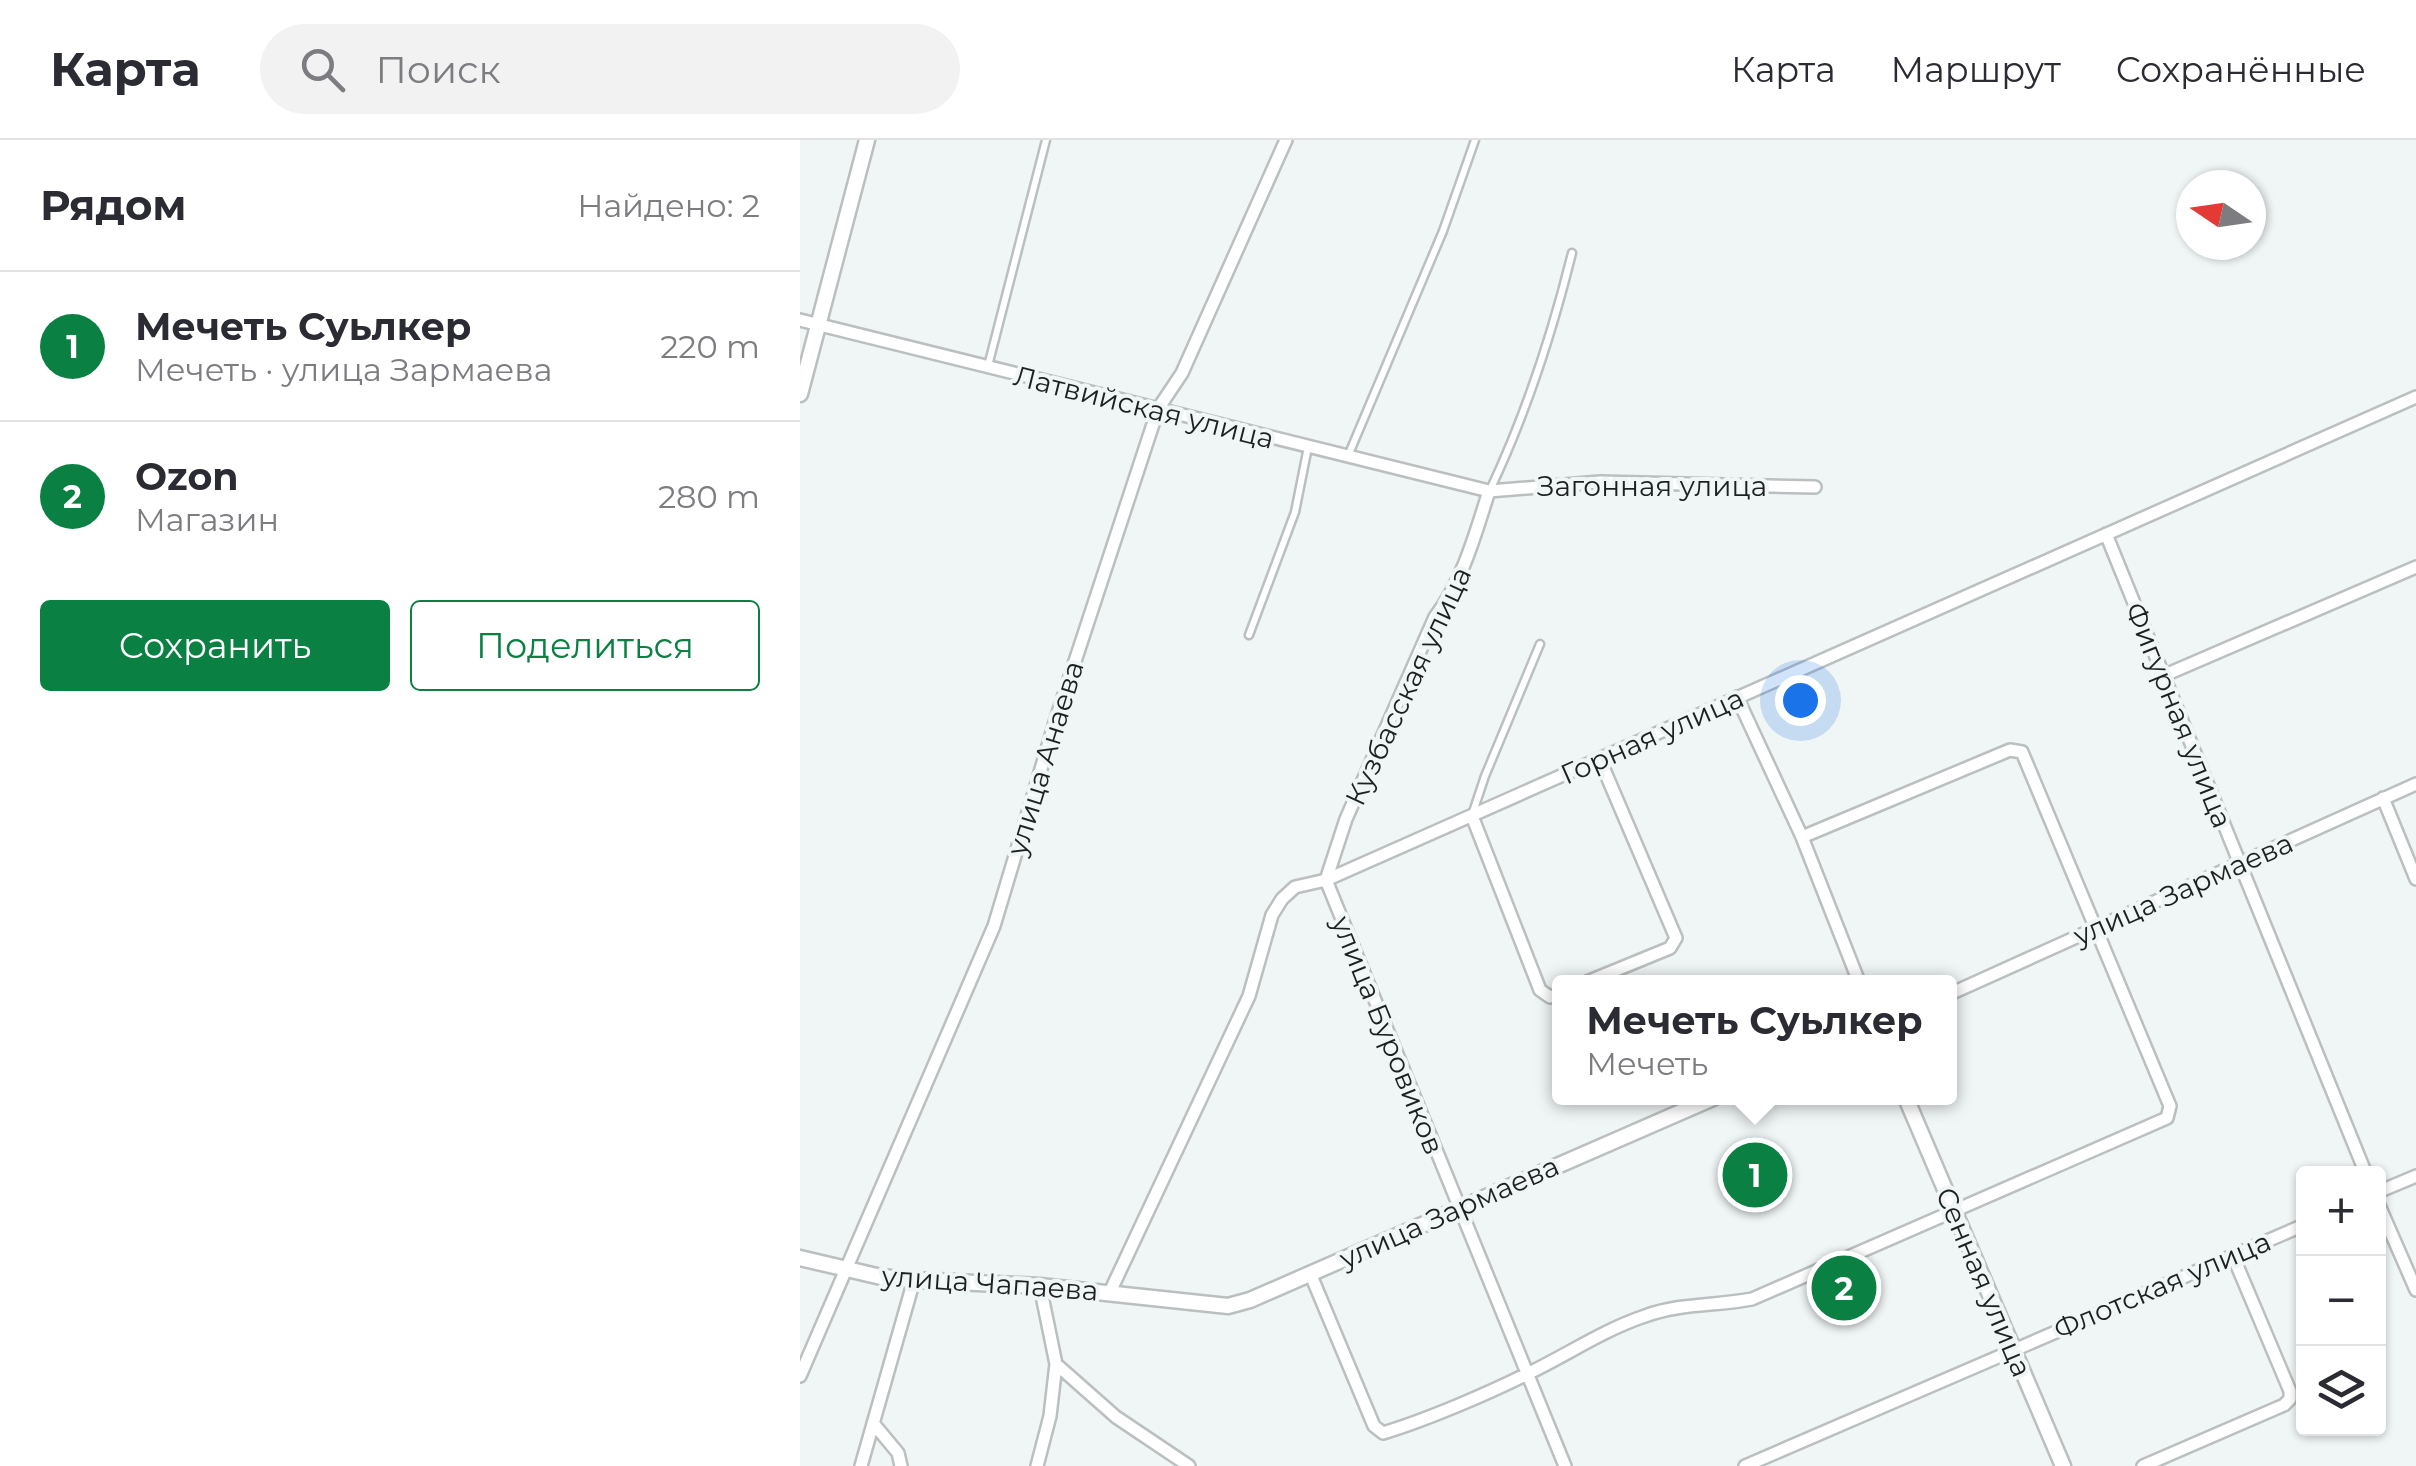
<!DOCTYPE html>
<html lang="ru">
<head>
<meta charset="utf-8">
<style>
  body { margin:0; font-family:Montserrat,sans-serif; background:#f2f2f3; color:#2b2b33 }
  .controls { position:absolute; right:30px; bottom:30px; display:grid; overflow:hidden; border-radius:10px; box-shadow:0 2px 8px #0004 }
  .controls button { width:90px; height:90px; display:grid; place-items:center; padding:0; border:0; border-bottom:2px solid #e1e1e2; background:#fff; color:#2b2b33; font:50px sans-serif }
  .compass { position:absolute; left:1376px; top:30px; width:90px; height:90px; border-radius:50%; background:#fff; box-shadow:0 2px 8px #0004; rotate:283deg }
  .you { position:absolute; left:1000px; top:560px; width:35px; height:35px; margin:-25px; border:8px solid #fff; border-radius:50%; background:#1a73e8; box-shadow:0 0 0 15px #1a73e833 }
  .badge { display:grid; place-items:center; width:65px; height:65px; border-radius:50%; background:#0b8043; color:#fff; font-size:32px; font-weight:700 }
  .pin { position:absolute; translate:-50% -50%; border:5px solid #fff; box-shadow:0 2px 10px #0006 }
  .popup { position:absolute; left:752px; top:835px; width:405px; height:130px; box-sizing:border-box; display:grid; place-content:center; border-radius:10px; background:#fff; filter:drop-shadow(0 2px 8px #0005); font-size:32px; white-space:nowrap; color:#7c7c81 }
  .popup b { font-size:38px; color:#2b2b33 }
  .popup::after { content:''; position:absolute; left:50%; top:100%; margin-left:-20px; border:20px solid transparent; border-top-color:#fff }
  .list { margin:0; padding:0; list-style:none }
  h2 { display:flex; justify-content:space-between; align-items:center; height:130px; margin:0; padding:0 40px; font-size:42px }
  h2 small { font-size:32px; font-weight:400; color:#7c7c81 }
  .list li { display:grid; grid-template-columns:65px 1fr auto; gap:30px; align-items:center; box-sizing:border-box; height:150px; padding:0 40px; border-top:2px solid #e1e1e2 }
  .list b { display:block; font-size:38px; white-space:nowrap }
  .list p { margin:0; font-size:32px; white-space:nowrap; color:#7c7c81 }
  .list em { font-size:32px; font-style:normal; color:#7c7c81 }
  .actions { display:flex; gap:20px; padding:30px 40px }
  .actions a { flex:1; padding:22px 0; border:2px solid #0b8043; border-radius:10px; text-align:center; font-size:35px; color:#0b8043 }
  .actions .main { background:#0b8043; color:#fff }
  .icon { flex:none; width:55px; height:55px; fill:none; stroke:currentColor; stroke-width:2; stroke-linecap:round; stroke-linejoin:round }
  .map { position:relative; flex:none; width:1616px; height:1326px; overflow:hidden }
  header { display:flex; align-items:center; gap:60px; box-sizing:border-box; height:140px; padding:0 50px; background:#fff; border-bottom:2px solid #e1e1e2 }
  header strong { font-size:48px }
  nav { display:flex; gap:55px; margin-inline-start:auto; font-size:35px }
  .search { width:700px; height:90px; background:#f2f2f3; display:flex; align-items:center; gap:25px; box-sizing:border-box; padding:0 35px; border-radius:55px; color:#7c7c81; font-size:38px }
  main { display:flex }
  aside { flex:1; background:#fff }
  .map>svg:first-child { display:block }
  .lines { fill:none; stroke-linecap:round; stroke-linejoin:round }
  .service-casing { stroke:#bbbfc0; stroke-width:11 }
  .minor-casing { stroke:#bbbfc0; stroke-width:16 }
  .tertiary-casing { stroke:#bbbfc0; stroke-width:19 }
  .service { stroke:#fff; stroke-width:6 }
  .minor { stroke:#fff; stroke-width:11 }
  .tertiary { stroke:#fff; stroke-width:14 }
  .labels { text-anchor:middle; dominant-baseline:central; stroke-width:8; stroke-linejoin:round; paint-order:stroke }
  .street-label { font-size:28px; fill:#1e1f20; stroke:#f0f5f6 }
</style>
</head>
<body>
<header>
<strong>Карта</strong>
<div class="search"><svg class="icon" aria-label="search" viewBox="0 0 24 24"><circle cx="10" cy="10" r="6"/><path d="M15 15l6 6"/></svg>Поиск</div>
<nav><a>Карта</a><a>Маршрут</a><a>Сохранённые</a></nav>
</header>
<main>
<aside>
<h2>Рядом<small>Найдено: 2</small></h2>
<ul class="list">
<li><span class="badge">1</span><div><b>Мечеть Суьлкер</b><p>Мечеть · улица Зармаева</p></div><em>220 m</em></li>
<li><span class="badge">2</span><div><b>Ozon</b><p>Магазин</p></div><em>280 m</em></li>
</ul>
<div class="actions"><a class="main">Сохранить</a><a>Поделиться</a></div>
</aside>
<div class="map">
<svg width="1616" height="1326" viewBox="0 0 1616 1326">
  <rect width="100%" height="100%" fill="#f0f5f6"/>
  <g class="lines">
    <g class="service-casing">
      <path id="service" d="M188,226L246,0
        M548,316L643,91L675,0
        M690,350C726,274 752,194 772,113
        M449,495L495,372L508,307
        M672,675L685,636L740,504"/>
    </g>
    <g class="minor-casing">
      <path id="minor" d="M0,180L689,351L800,342L1015,347
        M689,351C675,395 663,440 635,477L546,679L526,740L765,1326
        M1306,394L1566,1034
        M1365,535L1616,427
        M937,557L1002,697L1059,842
        M1583,658L1616,739
        M672,676L740,850L750,857L760,854
        M787,842L870,808L876,798L800,620
        M1150,854L1616,644
        M1578,1052L1616,1036
        M1578,1063L1616,1150
        M510,1133L574,1286L583,1293C626,1280 687,1254 727,1234C767,1215 803,1190 845,1176C880,1163 916,1166 952,1159L1367,978L1370,966L1222,612L1210,610L1002,697
        M310,1152L449,856L472,775L482,759L495,747L526,740L1616,257
        M256,1224L316,1277L389,1326
        M0,1236L194,786L256,579L358,269L382,233L486,0
        M73,1283L98,1313L101,1326
        M61,1326L114,1140
        M237,1326L250,1276L256,1224L240,1146
        M945,1326L1504,1085
        M1343,1326L1484,1265L1490,1259V1251L1433,1116"/>
    </g>
    <g class="tertiary-casing">
      <path id="tertiary" d="M0,254L67,0
        M1106,958L1263,1326
        M0,1118L81,1137L114,1140L240,1146L428,1166L450,1160L913,958"/>
    </g>
    <use href="#service" class="service"/>
    <use href="#minor" class="minor"/>
    <use href="#tertiary" class="tertiary"/>
  </g>
  <g class="labels">
    <g class="street-label">
      <text transform="translate(344 267) rotate(14)">Латвийская улица</text>
      <text x="852" y="346">Загонная улица</text>
      <text transform="translate(608 546) rotate(-65)">Кузбасская улица</text>
      <text transform="translate(1379 575) rotate(68)">Фигурная улица</text>
      <text transform="translate(852 596) rotate(-24)">Горная улица</text>
      <text transform="translate(245 618) rotate(-73)">улица Анаева</text>
      <text transform="translate(1383 749) rotate(-24)">улица Зармаева</text>
      <text transform="translate(588 895) rotate(68)">улица Буровиков</text>
      <text transform="translate(649 1072) rotate(-24)">улица Зармаева</text>
      <text transform="translate(1184 1142) rotate(67)">Сенная улица</text>
      <text transform="translate(190 1143) rotate(4)">улица Чапаева</text>
      <text transform="translate(1362 1145) rotate(-23)">Флотская улица</text>
    </g>
  </g>
</svg>
<div class="controls">
<button>+</button>
<button>−</button>
<button><svg class="icon" aria-label="layers" viewBox="0 0 24 24"><path d="M12 4l9 5-9 5-9-5zM3 14l9 5 9-5"/></svg></button>
</div>
<svg class="compass" viewBox="-18 -18 36 36"><path d="M0-13l5 13h-10z" fill="#e53935"/><path d="M0 13l5-13h-10z" fill="#7c7c81"/></svg>
<div class="you"></div>
<div class="pin badge" style="left:955px;top:1035px">1</div>
<div class="popup"><b>Мечеть Суьлкер</b>Мечеть</div>
<div class="pin badge" style="left:1044px;top:1148px">2</div>
</div>
</main>
</body>
</html>
